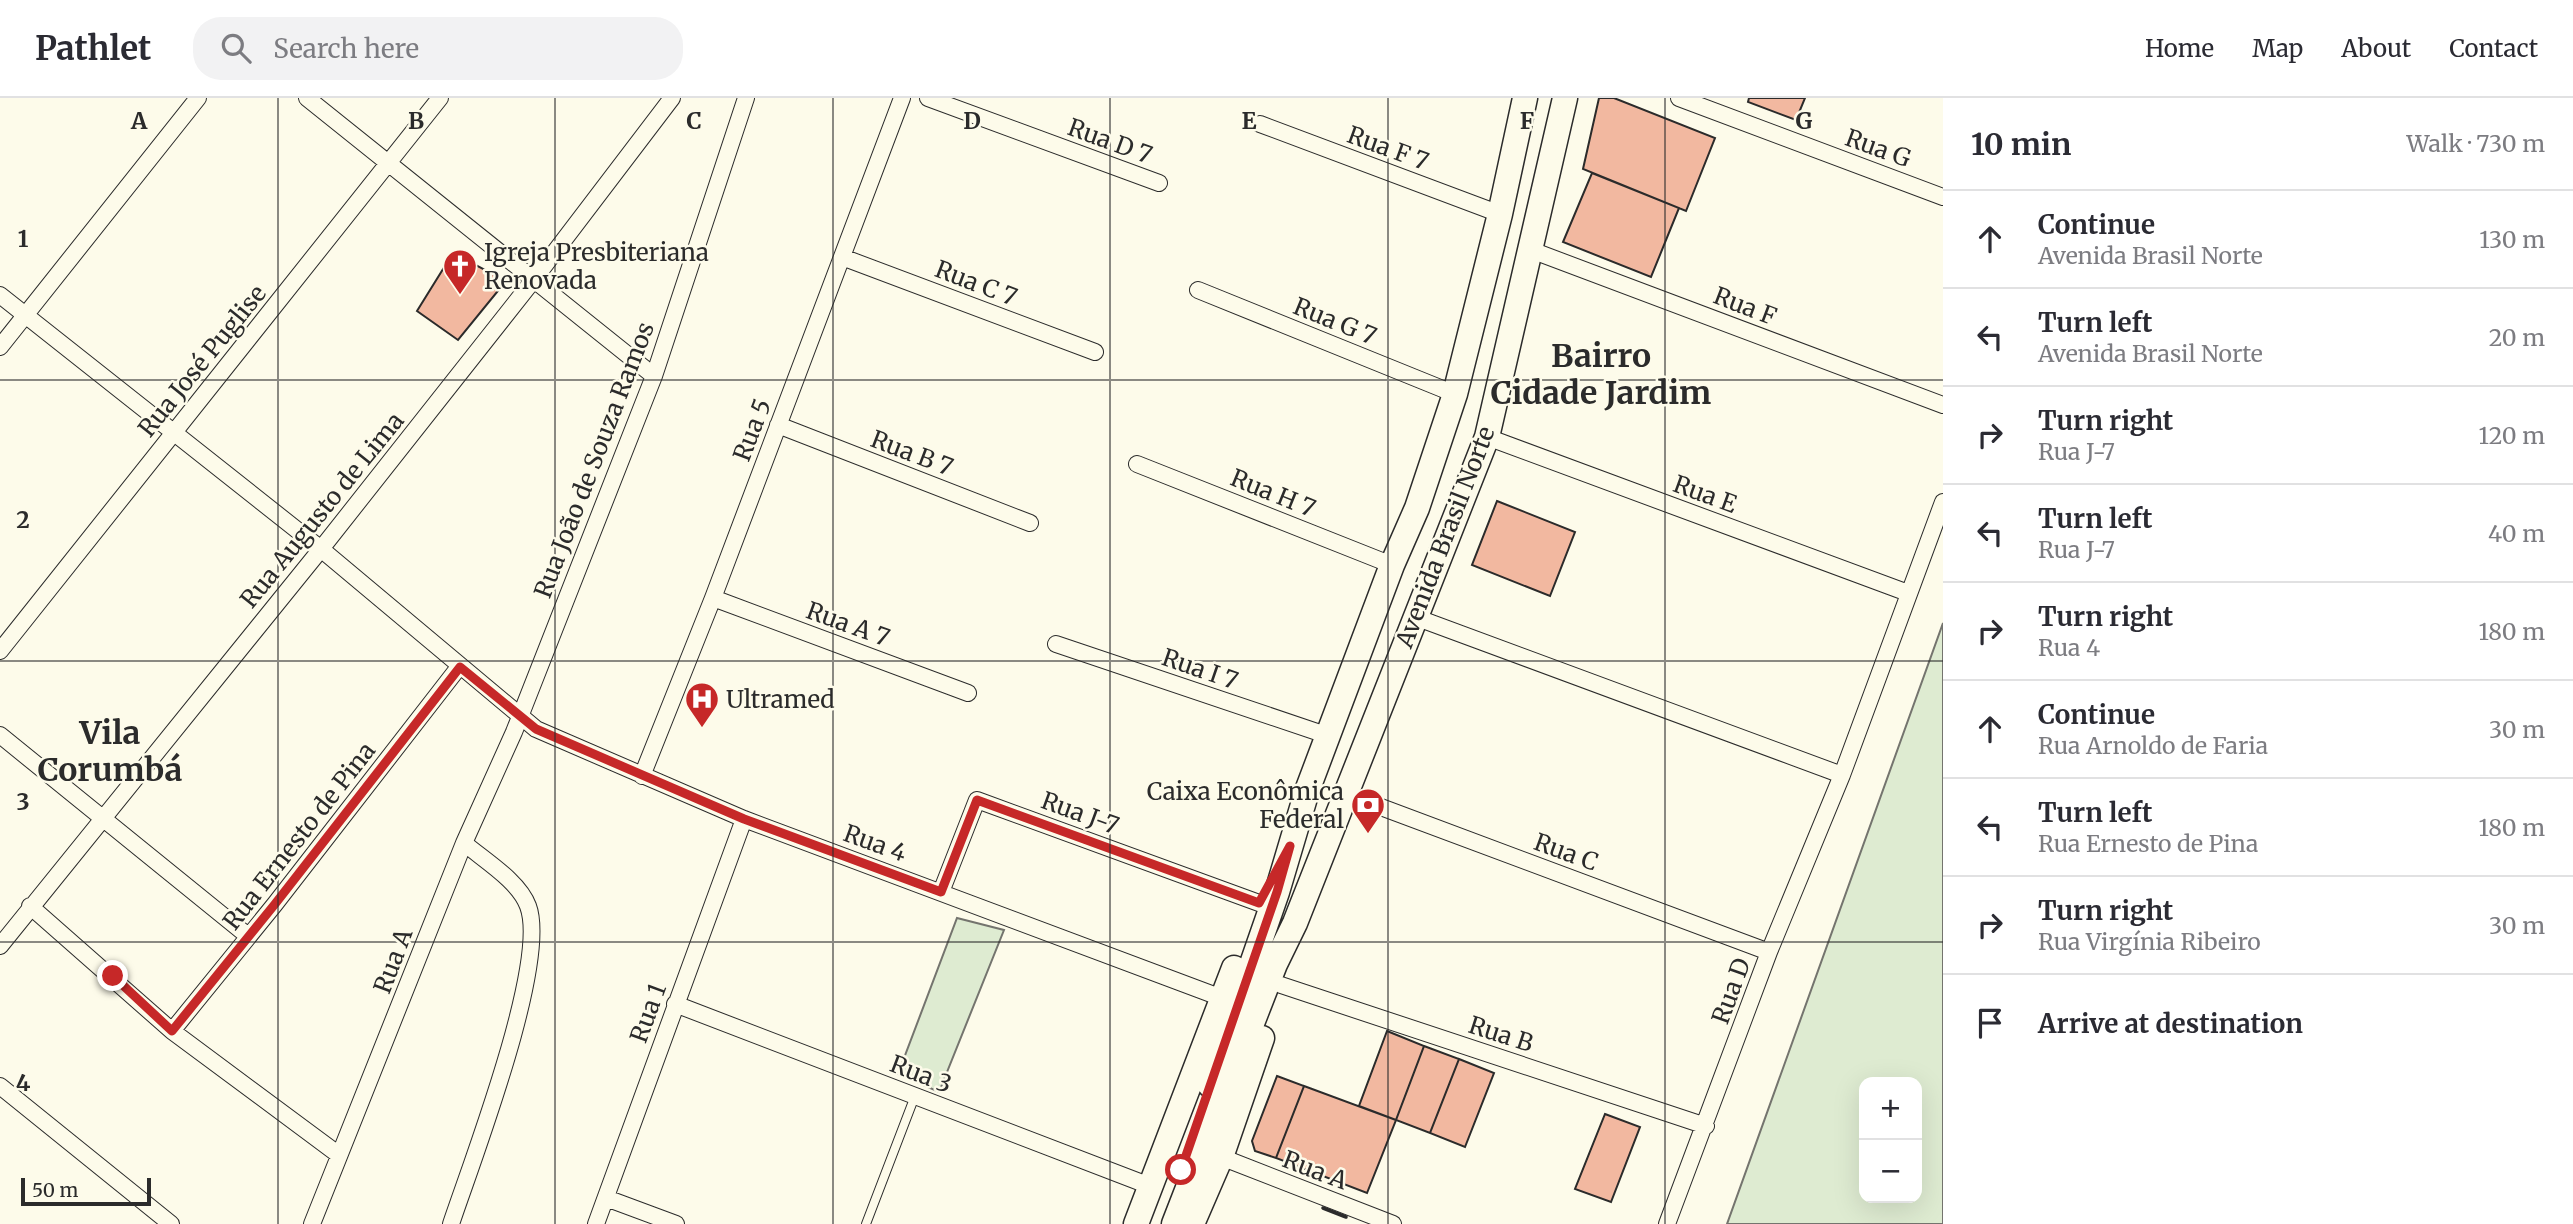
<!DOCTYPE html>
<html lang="en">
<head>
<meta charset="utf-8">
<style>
  body { margin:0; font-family:Merriweather,serif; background:#f2f2f3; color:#2b2b33 }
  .controls { position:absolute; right:21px; bottom:21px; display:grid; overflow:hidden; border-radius:14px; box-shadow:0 7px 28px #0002 }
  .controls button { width:63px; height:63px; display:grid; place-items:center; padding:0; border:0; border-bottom:2px solid #e1e1e2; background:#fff; color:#2b2b33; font:35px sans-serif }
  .scale { position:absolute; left:21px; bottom:18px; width:130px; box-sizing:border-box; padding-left:7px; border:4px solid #2b2b2b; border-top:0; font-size:19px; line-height:24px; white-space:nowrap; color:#2b2b2b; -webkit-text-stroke:5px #fdfbea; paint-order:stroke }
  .stop { position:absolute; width:21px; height:21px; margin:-16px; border:5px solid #c62828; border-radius:50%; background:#fff }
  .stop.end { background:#c62828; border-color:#fff; box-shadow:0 2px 7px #0008 }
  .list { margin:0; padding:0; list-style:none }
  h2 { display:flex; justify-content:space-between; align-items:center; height:91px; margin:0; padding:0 28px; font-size:30px }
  h2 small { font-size:23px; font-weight:400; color:#7c7c81 }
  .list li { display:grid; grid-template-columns:46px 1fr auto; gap:21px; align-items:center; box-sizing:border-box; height:98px; padding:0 28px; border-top:2px solid #e1e1e2 }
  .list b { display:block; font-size:26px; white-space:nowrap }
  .list p { margin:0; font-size:23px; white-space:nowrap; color:#7c7c81 }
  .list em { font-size:23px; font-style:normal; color:#7c7c81 }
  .icon { flex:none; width:38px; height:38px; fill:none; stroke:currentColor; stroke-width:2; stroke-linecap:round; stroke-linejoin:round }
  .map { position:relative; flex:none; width:1943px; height:1126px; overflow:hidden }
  header { display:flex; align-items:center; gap:42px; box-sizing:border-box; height:98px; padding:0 35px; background:#fff; border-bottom:2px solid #e1e1e2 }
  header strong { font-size:33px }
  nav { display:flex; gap:38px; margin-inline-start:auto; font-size:24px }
  .search { width:490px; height:63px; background:#f2f2f3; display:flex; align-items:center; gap:18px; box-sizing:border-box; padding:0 24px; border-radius:28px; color:#7c7c81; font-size:26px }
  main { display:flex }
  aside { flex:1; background:#fff }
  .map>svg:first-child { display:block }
  .green { fill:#deebd1; stroke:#74746e; stroke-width:2; fill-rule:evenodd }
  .building { fill:#f2b8a0; stroke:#2b2b2b; stroke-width:2 }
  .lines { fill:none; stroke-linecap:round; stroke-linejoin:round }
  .service-casing { stroke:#2b2b2b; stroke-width:10 }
  .minor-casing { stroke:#2b2b2b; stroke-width:18 }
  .primary-casing { stroke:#2b2b2b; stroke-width:27 }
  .service { stroke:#fdfbea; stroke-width:8 }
  .minor { stroke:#fdfbea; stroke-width:16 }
  .primary { stroke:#fdfbea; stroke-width:24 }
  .wall { stroke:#2b2b2b; stroke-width:3.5 }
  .route { stroke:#c62828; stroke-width:9 }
  .grid { fill:none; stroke:#2b2b2b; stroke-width:2; stroke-opacity:0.55 }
  .labels { text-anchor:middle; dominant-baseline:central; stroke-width:5; stroke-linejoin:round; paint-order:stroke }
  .street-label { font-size:24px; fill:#2b2b2b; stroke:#fdfbea }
  .poi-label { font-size:24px; fill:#2b2b2b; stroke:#fdfbea; text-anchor:start }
  .district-label { font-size:32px; font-weight:bold; fill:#2b2b2b; stroke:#fdfbea }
  .grid-label { font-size:23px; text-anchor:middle; font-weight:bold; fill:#2b2b2b; stroke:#fdfbea; stroke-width:5; stroke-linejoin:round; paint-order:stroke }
</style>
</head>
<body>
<header>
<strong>Pathlet</strong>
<div class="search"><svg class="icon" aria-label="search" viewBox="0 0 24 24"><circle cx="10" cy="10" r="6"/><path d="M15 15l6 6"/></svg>Search here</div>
<nav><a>Home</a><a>Map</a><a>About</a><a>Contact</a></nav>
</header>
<main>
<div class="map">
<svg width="1943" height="1126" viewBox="0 0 1943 1126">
  <rect width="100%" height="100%" fill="#fdfbea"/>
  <path class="green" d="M1943,525V1126H1727ZM1917,984V1100H1864V984Z
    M957,820L1004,832L939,994L898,976Z"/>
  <path class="building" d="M1599,0H1614L1715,40L1686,113L1583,71Z
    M1749,0H1805L1796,22L1748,4Z
    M1592,75L1679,110L1651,179L1563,144Z
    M453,155L506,183L458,242L417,213Z
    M1497,403L1575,434L1550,498L1472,467Z
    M1387,933L1424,948L1396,1022L1359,1008Z
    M1424,948L1459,961L1430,1035L1396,1022Z
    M1459,961L1494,975L1465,1049L1430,1035Z
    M1277,978L1304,988L1276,1060L1255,1053L1252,1043Z
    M1304,988L1396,1022L1367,1095L1276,1060Z
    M1605,1016L1640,1029L1611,1104L1575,1091Z"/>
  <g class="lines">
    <g class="service-casing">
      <path id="service" d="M866,1126L915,998"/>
    </g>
    <g class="minor-casing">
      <path id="minor" d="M307,0L654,278
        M928,0L1159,85
        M1679,0L1943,99
        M1260,26L1500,116
        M1531,152L1943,307
        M842,159L1095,254
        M1198,192L1455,296
        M0,197L321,451L536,631L744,721L1222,900
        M0,249L198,0
        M778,327L1030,425
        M1487,339L1908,495
        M1137,366L1392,467
        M713,500L968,595
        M1415,519L1842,677
        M1056,546L1329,638
        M0,553L440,0
        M0,637L248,838
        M642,678L713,500L902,0
        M1346,696L1769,854
        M941,794L977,702L1259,805
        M30,808L172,933L339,1057
        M0,848L321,451L535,180L672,0
        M1281,887L1706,1028
        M675,906L1150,1088
        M172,933L275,806L459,569
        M0,988L171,1126
        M1221,1059L1393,1126
        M606,1100L676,1126
        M312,1126L464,745L514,634L654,278L746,0
        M451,1126C472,1063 549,864 528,808C519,783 484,762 464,745
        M596,1126L744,721
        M1667,1126L1769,854L1842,677L1943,404"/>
    </g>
    <g class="primary-casing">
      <path id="primary" d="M1210,987L1277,794L1307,693L1392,467L1417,410L1455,296L1500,116L1525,0
        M1136,1126L1234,870
        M1174,1126L1275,866L1295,825L1487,339L1565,0
        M1192,1126L1221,1059L1262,940"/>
    </g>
    <use href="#service" class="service"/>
    <use href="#minor" class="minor"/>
    <use href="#primary" class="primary"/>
    <path class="wall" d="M1323,1110L1346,1119"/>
  </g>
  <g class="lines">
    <path class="route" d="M113,878L172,933L275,806L460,569L536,631L744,721L941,794L977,702L1259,805L1290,748L1277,794L1181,1072"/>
  </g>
  <path class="grid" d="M278,0V1126M555,0V1126M833,0V1126M1110,0V1126M1388,0V1126M1665,0V1126M0,282H1943M0,563H1943M0,844H1943"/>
  <defs>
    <g id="church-pin" transform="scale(1.75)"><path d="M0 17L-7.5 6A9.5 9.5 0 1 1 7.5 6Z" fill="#c62828" stroke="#fdfbea"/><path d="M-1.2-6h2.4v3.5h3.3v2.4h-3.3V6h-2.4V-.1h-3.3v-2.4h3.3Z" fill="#fff"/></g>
    <g id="hospital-pin" transform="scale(1.75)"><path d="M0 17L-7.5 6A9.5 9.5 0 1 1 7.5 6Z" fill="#c62828" stroke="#fdfbea"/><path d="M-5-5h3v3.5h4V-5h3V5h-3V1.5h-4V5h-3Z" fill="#fff"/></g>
    <g id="bank-pin" transform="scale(1.75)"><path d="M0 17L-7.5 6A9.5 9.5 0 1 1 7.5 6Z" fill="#c62828" stroke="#fdfbea"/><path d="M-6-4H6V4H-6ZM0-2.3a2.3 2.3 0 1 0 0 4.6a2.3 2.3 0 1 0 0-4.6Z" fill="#fff"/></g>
  </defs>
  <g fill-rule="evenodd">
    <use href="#church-pin" x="460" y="168"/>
    <use href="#hospital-pin" x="702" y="601"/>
    <use href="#bank-pin" x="1368" y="707"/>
  </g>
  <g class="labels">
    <g class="street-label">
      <text transform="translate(1110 43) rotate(20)">Rua D 7</text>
      <text transform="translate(1388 50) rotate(20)">Rua F 7</text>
      <text transform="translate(1878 50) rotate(20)">Rua G</text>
      <text transform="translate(976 185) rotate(21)">Rua C 7</text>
      <text transform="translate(1745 208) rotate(21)">Rua F</text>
      <text transform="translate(1335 223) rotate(22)">Rua G 7</text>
      <text transform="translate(202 263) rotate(-51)">Rua José Puglise</text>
      <text transform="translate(752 332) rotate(-69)">Rua 5</text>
      <text transform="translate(912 355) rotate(21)">Rua B 7</text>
      <text transform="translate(594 362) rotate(-69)">Rua João de Souza Ramos</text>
      <text transform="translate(1273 395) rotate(22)">Rua H 7</text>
      <text transform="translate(1705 396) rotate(20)">Rua E</text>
      <text transform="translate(322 412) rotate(-51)">Rua Augusto de Lima</text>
      <text transform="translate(1445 439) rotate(-69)">Avenida Brasil Norte</text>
      <text transform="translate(848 526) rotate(20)">Rua A 7</text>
      <text transform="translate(1200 571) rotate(19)">Rua I 7</text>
      <text transform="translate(1080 715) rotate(20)">Rua J-7</text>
      <text transform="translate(299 738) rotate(-52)">Rua Ernesto de Pina</text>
      <text transform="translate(875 745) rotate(20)">Rua 4</text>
      <text transform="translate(1566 754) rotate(20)">Rua C</text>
      <text transform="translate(393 863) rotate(-69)">Rua A</text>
      <text transform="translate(1731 893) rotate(-70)">Rua D</text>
      <text transform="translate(648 915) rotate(-70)">Rua 1</text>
      <text transform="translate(1501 936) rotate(18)">Rua B</text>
      <text transform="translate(921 976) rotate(21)">Rua 3</text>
      <text transform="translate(1315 1072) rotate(21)">Rua A</text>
    </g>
    <g class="poi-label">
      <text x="484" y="154">Igreja Presbiteriana<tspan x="484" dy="28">Renovada</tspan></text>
      <text x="726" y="601">Ultramed</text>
      <text x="1344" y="693" text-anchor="end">Caixa Econômica<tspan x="1344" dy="28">Federal</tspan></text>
    </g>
    <g class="district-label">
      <text x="1601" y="258">Bairro<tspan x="1601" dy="37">Cidade Jardim</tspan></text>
      <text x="110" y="635">Vila<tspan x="110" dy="37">Corumbá</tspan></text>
    </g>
  </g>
  <g class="grid-label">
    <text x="139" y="31">A</text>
    <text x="416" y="31">B</text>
    <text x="694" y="31">C</text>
    <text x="972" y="31">D</text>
    <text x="1249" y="31">E</text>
    <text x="1527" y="31">F</text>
    <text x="1804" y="31">G</text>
    <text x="23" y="149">1</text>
    <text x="23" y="430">2</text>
    <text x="23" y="712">3</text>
    <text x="23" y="993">4</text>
  </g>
</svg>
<div class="controls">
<button>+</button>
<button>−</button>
</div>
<div class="scale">50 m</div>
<div class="stop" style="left:1181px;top:1072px"></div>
<div class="stop end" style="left:113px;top:878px"></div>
</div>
<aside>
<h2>10 min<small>Walk · 730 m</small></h2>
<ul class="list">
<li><svg class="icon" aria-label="ahead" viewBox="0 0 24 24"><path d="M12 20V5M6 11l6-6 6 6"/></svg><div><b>Continue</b><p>Avenida Brasil Norte</p></div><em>130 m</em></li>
<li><svg class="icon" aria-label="left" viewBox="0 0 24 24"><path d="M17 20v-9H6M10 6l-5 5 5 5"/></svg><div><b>Turn left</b><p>Avenida Brasil Norte</p></div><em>20 m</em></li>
<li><svg class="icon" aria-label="right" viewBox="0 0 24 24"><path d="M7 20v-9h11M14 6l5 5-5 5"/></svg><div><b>Turn right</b><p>Rua J-7</p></div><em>120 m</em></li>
<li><svg class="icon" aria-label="left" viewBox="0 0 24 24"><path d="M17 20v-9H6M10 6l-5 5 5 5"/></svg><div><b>Turn left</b><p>Rua J-7</p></div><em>40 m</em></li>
<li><svg class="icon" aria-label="right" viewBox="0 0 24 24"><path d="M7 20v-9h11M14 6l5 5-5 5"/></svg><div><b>Turn right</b><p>Rua 4</p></div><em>180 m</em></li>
<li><svg class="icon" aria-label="ahead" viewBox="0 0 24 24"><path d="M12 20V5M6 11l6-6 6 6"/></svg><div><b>Continue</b><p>Rua Arnoldo de Faria</p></div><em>30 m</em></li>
<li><svg class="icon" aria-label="left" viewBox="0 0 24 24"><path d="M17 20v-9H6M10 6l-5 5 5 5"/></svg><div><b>Turn left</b><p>Rua Ernesto de Pina</p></div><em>180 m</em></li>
<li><svg class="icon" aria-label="right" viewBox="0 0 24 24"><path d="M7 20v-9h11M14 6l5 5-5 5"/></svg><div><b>Turn right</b><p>Rua Virgínia Ribeiro</p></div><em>30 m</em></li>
<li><svg class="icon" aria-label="arrive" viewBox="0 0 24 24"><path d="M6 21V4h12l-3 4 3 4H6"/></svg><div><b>Arrive at destination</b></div></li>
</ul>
</aside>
</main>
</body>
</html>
